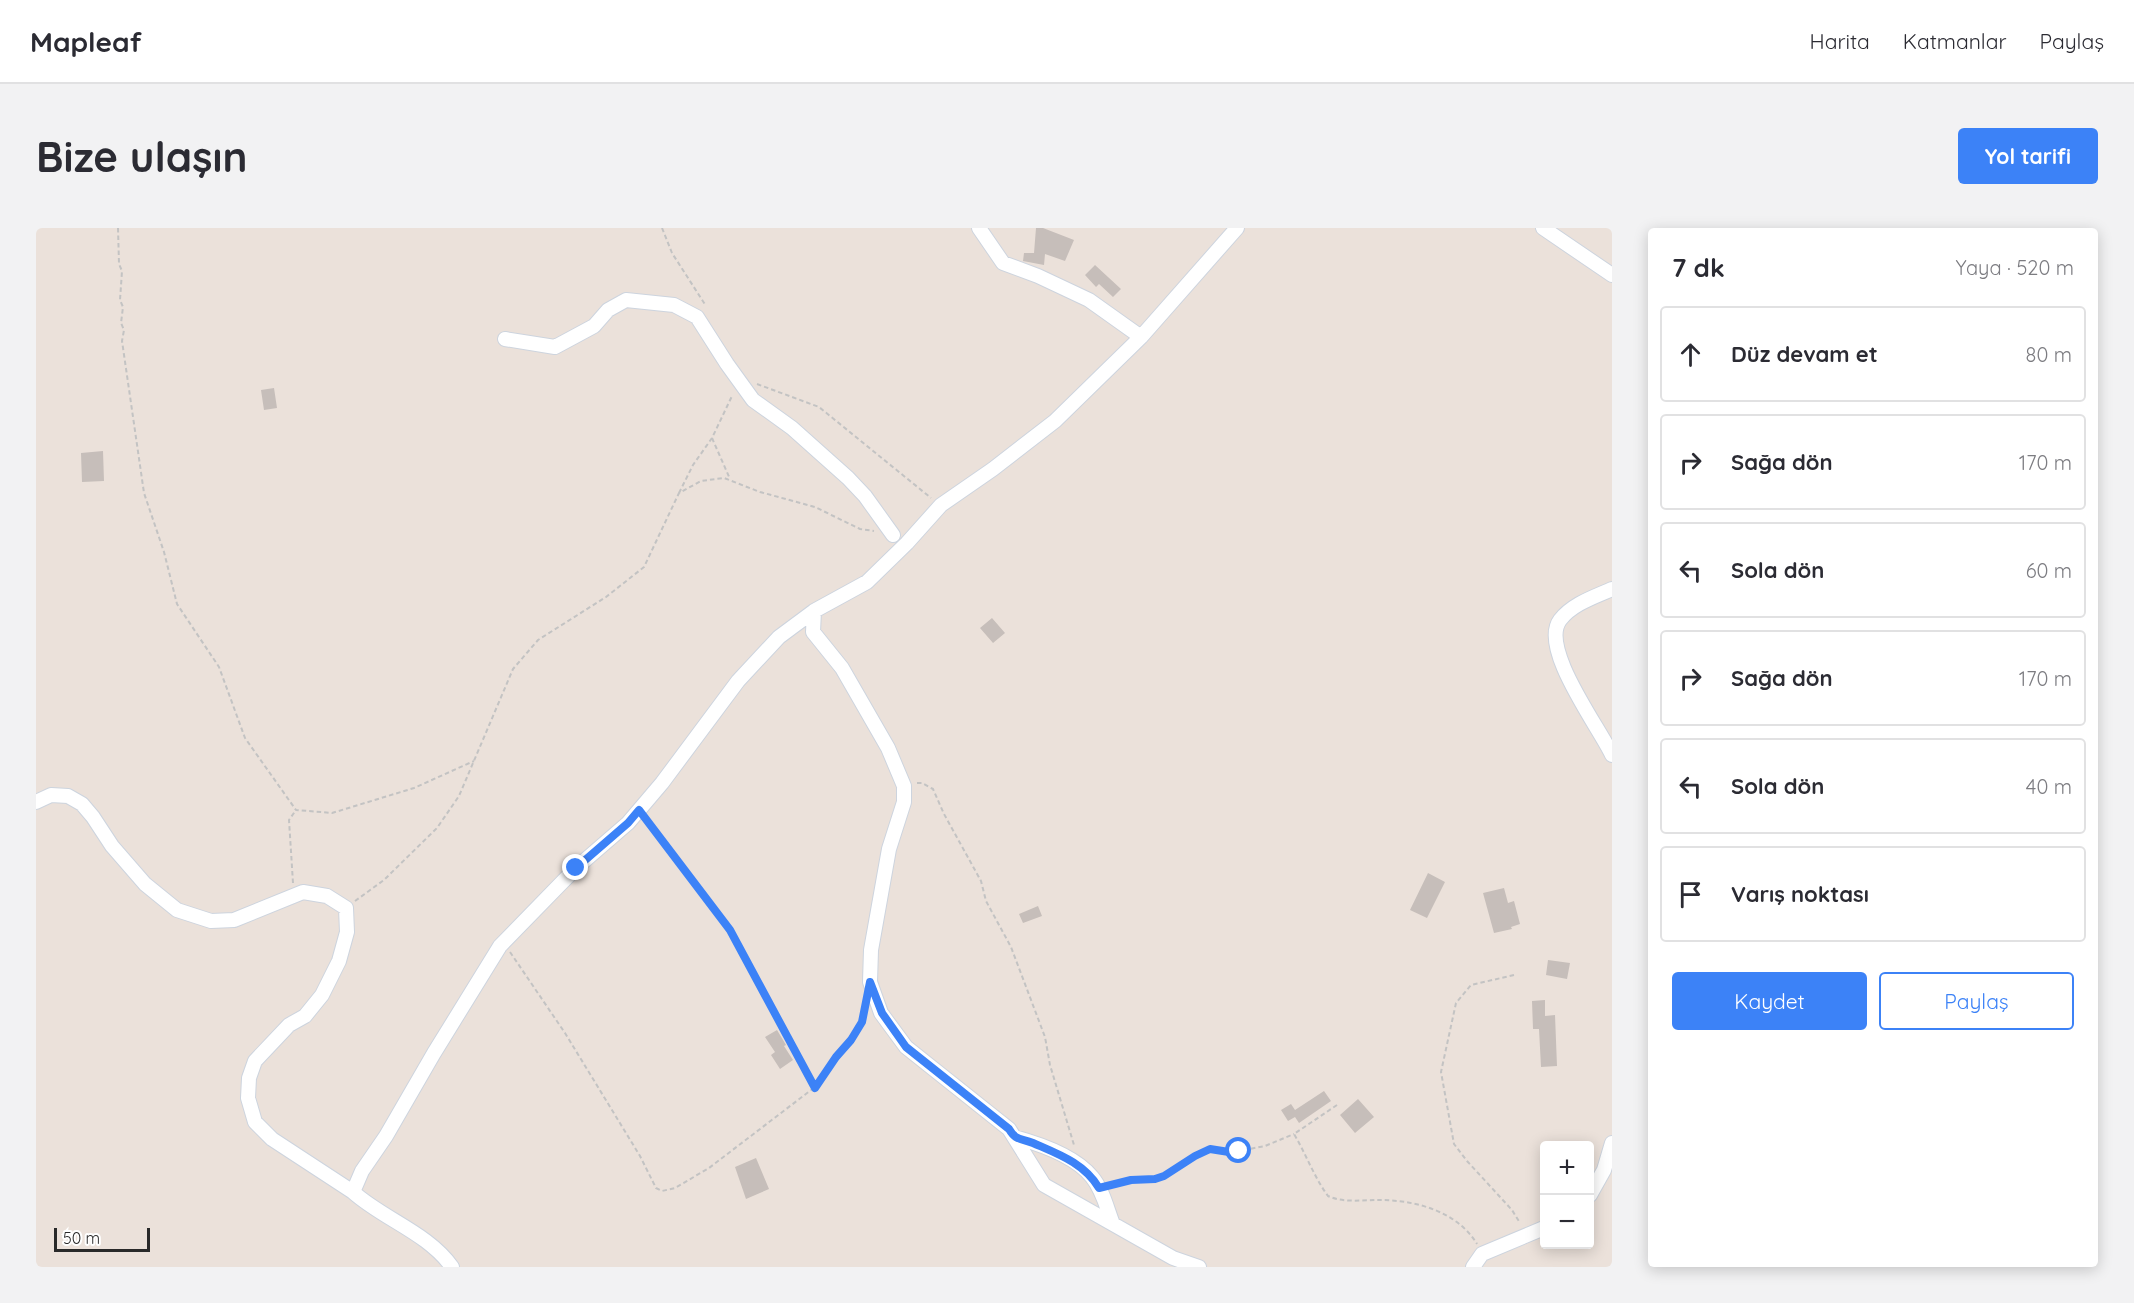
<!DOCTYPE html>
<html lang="tr">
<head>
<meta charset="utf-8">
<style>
  body { margin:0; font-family:Quicksand,sans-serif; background:#f2f2f3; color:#2b2b33 }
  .controls { position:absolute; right:18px; bottom:18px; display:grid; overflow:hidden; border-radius:6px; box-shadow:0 3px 15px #0003 }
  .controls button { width:54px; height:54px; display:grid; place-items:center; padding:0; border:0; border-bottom:2px solid #e1e1e2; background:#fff; color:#2b2b33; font:30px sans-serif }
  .scale { position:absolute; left:18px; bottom:15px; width:96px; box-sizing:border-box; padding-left:6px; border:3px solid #292929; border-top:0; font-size:16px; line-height:21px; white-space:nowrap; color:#292929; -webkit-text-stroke:4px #fff; paint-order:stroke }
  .stop { position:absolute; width:18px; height:18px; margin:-14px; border:4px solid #3c82f7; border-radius:50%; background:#fff }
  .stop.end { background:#3c82f7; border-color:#fff; box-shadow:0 2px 6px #0008 }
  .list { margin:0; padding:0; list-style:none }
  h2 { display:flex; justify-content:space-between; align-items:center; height:78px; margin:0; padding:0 24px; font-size:26px }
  h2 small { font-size:20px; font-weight:400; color:#7c7c81 }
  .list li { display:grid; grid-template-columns:39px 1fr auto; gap:18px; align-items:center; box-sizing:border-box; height:96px; margin:0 12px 12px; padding:0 12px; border:2px solid #e1e1e2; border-radius:6px }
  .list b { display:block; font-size:22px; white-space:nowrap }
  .list em { font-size:20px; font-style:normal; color:#7c7c81 }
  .actions { display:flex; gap:12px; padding:18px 24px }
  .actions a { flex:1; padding:14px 0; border:2px solid #3c82f7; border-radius:6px; text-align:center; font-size:21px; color:#3c82f7 }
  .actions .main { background:#3c82f7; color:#fff }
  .icon { flex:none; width:33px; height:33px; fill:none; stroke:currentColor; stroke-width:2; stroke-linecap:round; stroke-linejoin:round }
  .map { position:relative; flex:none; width:1576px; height:1039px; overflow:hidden; border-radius:6px }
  header { display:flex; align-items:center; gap:36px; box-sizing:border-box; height:84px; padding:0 30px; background:#fff; border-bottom:2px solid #e1e1e2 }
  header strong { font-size:28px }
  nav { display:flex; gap:33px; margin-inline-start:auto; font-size:21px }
  .intro { display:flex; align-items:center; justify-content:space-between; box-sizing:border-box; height:144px; padding:0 36px }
  h1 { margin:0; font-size:42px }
  .button { padding:15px 27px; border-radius:6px; background:#3c82f7; color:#fff; font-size:21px; font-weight:700 }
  main { display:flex; gap:36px; padding:0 36px }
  aside { flex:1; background:#fff; border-radius:6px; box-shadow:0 3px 15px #0003 }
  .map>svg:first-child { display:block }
  .building { fill:#c6beba }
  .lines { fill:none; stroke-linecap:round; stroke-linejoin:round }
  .street-casing { stroke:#cdd4de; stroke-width:16 }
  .path { stroke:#c3c3c3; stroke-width:2; stroke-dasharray:4.5 3; stroke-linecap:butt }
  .street { stroke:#fff; stroke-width:14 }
  .route { stroke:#3c82f7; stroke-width:8 }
</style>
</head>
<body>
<header>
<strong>Mapleaf</strong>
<nav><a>Harita</a><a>Katmanlar</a><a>Paylaş</a></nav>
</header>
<div class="intro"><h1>Bize ulaşın</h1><a class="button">Yol tarifi</a></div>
<main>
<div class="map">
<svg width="1576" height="1039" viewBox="0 0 1576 1039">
  <rect width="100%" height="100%" fill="#ebe1da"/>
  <path class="building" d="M1000,0H1007L1038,12L1029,33L1009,26L1008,37L987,33L988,25H998Z
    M1059,37L1085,61L1077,69L1063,56L1060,59L1049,47Z
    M238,160L241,180L228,182L225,162Z
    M67,223L68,253L46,254L45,225Z
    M956,390L969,405L957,415L944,400Z
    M1392,645L1409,654L1391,690L1374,682Z
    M1468,660L1472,675L1478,673L1484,696L1475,699L1476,701L1458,705L1447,665Z
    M1002,678L1006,688L987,695L983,686Z
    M1512,732L1534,735L1531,751L1510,747Z
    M1509,772V788L1519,787L1521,838L1505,839L1503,801H1497L1496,773Z
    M741,802L750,817L748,818L757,832L744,841L735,827L739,824L729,809Z
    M1288,863L1295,873L1263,895L1259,889L1252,893L1245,882L1255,876L1259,882Z
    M1322,871L1338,889L1319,905L1304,887Z
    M720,930L733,961L710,971L699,939Z"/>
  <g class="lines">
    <g class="street-casing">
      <path id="street" d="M943,0L967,35L1002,48L1053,72L1105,109
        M1507,0L1576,47
        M469,111L519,119L558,98L572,82L590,72L638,77L661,89L691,136L717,172L756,200L812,250L829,268L857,307
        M1576,361C1558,369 1536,376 1524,392C1503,420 1563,499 1576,527
        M778,383L777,404L806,440L852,520L868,558V574L853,621L835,722L834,754L845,785L870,819L973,901L1008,957L1137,1030L1163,1039
        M0,574L15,567L32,568L46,576L57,589L76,618L109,656L141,682L175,693L198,692L267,664L291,668L310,680L311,704L303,733L286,767L269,788L253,797L219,833L213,850L212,870L219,894L236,911L317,964
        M978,909C1004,916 1039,928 1056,949C1067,962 1071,981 1077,996
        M1554,967L1568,942L1576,915
        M416,1039C392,1005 347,991 317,964L326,943L350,908L398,825L464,718L540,640L592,595L626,555L702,453L743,409L778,383L831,354L871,315L905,277L957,241L1019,193L1105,109L1201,0
        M1437,1039L1446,1026L1508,1000"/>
    </g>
    <path class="path" d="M82,0L83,36L86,43L84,72L87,79L85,95L88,102L86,113L108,265L128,324L141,376L183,439L209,510L260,582L296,585L378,560L438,533
      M626,0L636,25L670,78
      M721,156L783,179L895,270
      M676,210L694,251
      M643,265L657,237L676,210L696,168
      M881,555H886L897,561L908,586L945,653L950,673L975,719L1009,809L1014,837L1038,917
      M611,592L694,702L779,859
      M257,655L253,592L260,582
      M319,673L348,652L401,600L423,568L477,441L502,412L570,369L608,339L643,265L665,253L688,250L724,264L779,279L824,301L838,303
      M474,724L529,805L604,928L620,960L626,963L639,960L673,940L779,859L800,829L815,812L826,794L828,780
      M1478,747L1435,757L1420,775L1405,844L1418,916L1431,933L1476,982L1484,995
      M1301,877L1258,906C1270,926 1278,949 1292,968C1307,975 1326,972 1343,972C1379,972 1421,983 1441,1016
      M1074,957L1095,952L1119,951L1128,948L1159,928L1174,921L1193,924L1203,923L1229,918L1258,906"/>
    <use href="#street" class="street"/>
  </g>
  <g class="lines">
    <path class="route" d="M540,640L592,595L603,582L694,702L779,860L800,829L815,812L826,794L834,754L846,785L870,819L973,901C980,913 985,910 997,915C1022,926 1048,935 1063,960L1095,952L1119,951L1128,948L1159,928L1174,921L1193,924L1203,923"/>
  </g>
</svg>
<div class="controls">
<button>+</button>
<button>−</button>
</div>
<div class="scale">50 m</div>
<div class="stop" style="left:1203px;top:923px"></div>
<div class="stop end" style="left:540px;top:640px"></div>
</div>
<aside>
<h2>7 dk<small>Yaya · 520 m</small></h2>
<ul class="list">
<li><svg class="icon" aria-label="ahead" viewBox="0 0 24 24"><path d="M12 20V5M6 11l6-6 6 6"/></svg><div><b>Düz devam et</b></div><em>80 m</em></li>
<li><svg class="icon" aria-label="right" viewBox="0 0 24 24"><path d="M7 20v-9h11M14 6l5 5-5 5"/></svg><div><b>Sağa dön</b></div><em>170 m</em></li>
<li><svg class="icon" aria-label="left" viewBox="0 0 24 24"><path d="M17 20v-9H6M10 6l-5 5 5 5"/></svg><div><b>Sola dön</b></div><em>60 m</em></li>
<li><svg class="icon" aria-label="right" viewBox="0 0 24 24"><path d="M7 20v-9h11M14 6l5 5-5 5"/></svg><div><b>Sağa dön</b></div><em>170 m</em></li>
<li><svg class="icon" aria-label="left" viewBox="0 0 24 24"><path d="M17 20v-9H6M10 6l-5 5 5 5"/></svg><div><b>Sola dön</b></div><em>40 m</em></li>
<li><svg class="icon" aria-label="arrive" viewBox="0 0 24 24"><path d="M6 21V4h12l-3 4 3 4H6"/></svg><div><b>Varış noktası</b></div></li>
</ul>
<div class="actions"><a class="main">Kaydet</a><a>Paylaş</a></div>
</aside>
</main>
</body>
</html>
